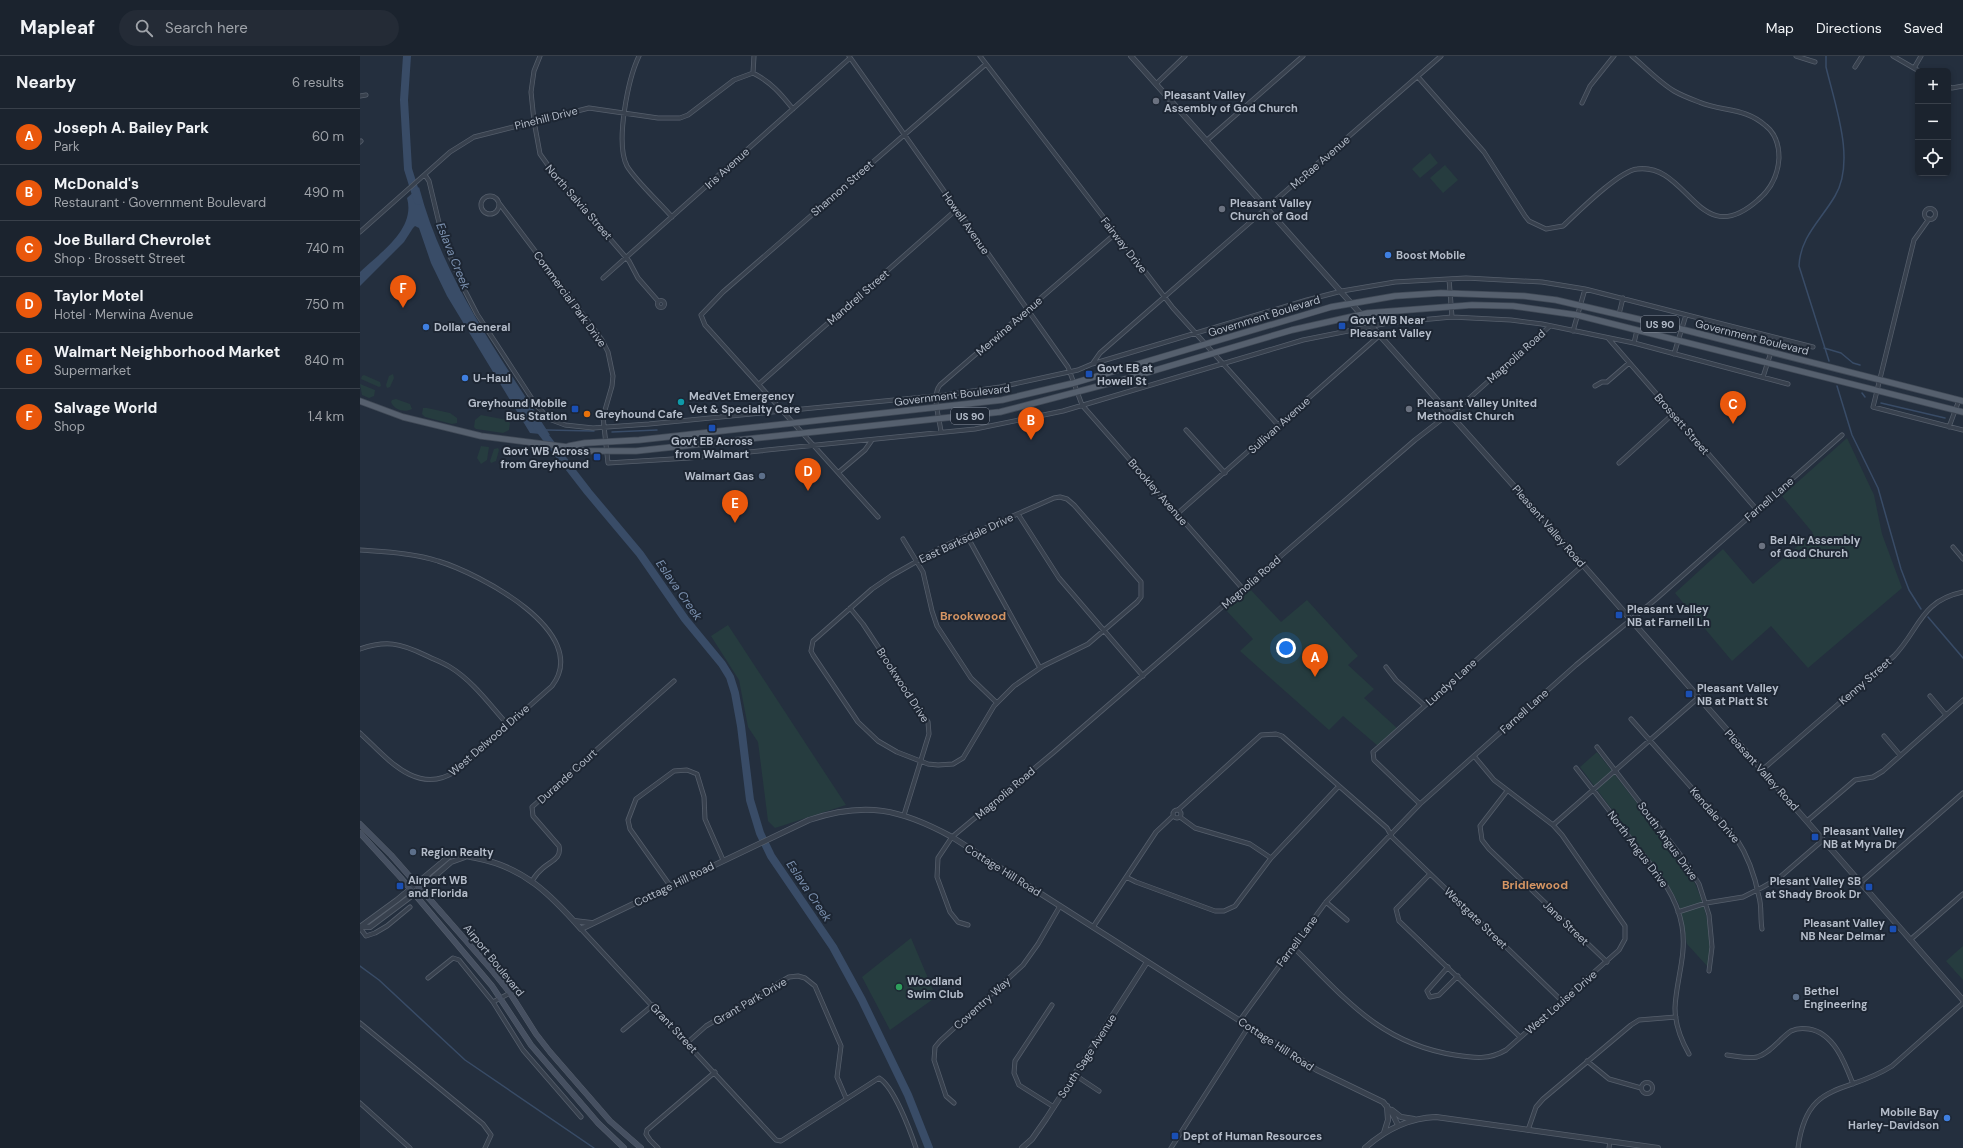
<!DOCTYPE html>
<html lang="en">
<head>
<meta charset="utf-8">
<style>
  body { margin:0; font-family:"DM Sans",sans-serif; background:#242b36; color:#f1f3f6 }
  .controls { position:absolute; right:12px; top:12px; display:grid; overflow:hidden; border-radius:6px; box-shadow:0 2px 6px #0003 }
  .controls button { width:36px; height:36px; display:grid; place-items:center; padding:0; border:0; border-bottom:1px solid #39404a; background:#1b232e; color:#f1f3f6; font:20px sans-serif }
  .you { position:absolute; left:926px; top:592px; width:14px; height:14px; margin:-10px; border:3px solid #fff; border-radius:50%; background:#1a73e8; box-shadow:0 0 0 6px #1a73e833 }
  .badge { display:grid; place-items:center; width:26px; height:26px; border-radius:50%; background:#ea580c; color:#fff; font-size:13px; font-weight:700 }
  .pin { position:absolute; translate:-50% -33px; filter:drop-shadow(0 1px 2px #0008) }
  .pin::after { content:''; position:absolute; top:21px; width:14px; height:12px; background:inherit; clip-path:polygon(0 0,100% 0,50% 100%) }
  .list { margin:0; padding:0; list-style:none }
  h2 { display:flex; justify-content:space-between; align-items:center; height:52px; margin:0; padding:0 16px; font-size:17px }
  h2 small { font-size:13px; font-weight:400; color:#a0a4aa }
  .list li { display:grid; grid-template-columns:26px 1fr auto; gap:12px; align-items:center; box-sizing:border-box; height:56px; padding:0 16px; border-top:1px solid #39404a }
  .list b { display:block; font-size:15px; white-space:nowrap }
  .list p { margin:0; font-size:13px; white-space:nowrap; color:#a0a4aa }
  .list em { font-size:13px; font-style:normal; color:#a0a4aa }
  .icon { flex:none; width:22px; height:22px; fill:none; stroke:currentColor; stroke-width:2; stroke-linecap:round; stroke-linejoin:round }
  .map { position:relative; flex:none; width:1603px; height:1092px; overflow:hidden }
  header { display:flex; align-items:center; gap:24px; box-sizing:border-box; height:56px; padding:0 20px; background:#1b232e; border-bottom:1px solid #39404a }
  header strong { font-size:19px }
  nav { display:flex; gap:22px; margin-inline-start:auto; font-size:14px }
  .search { width:280px; height:36px; background:#242b36; display:flex; align-items:center; gap:10px; box-sizing:border-box; padding:0 14px; border-radius:22px; color:#a0a4aa; font-size:15px }
  main { display:flex }
  aside { flex:1; background:#1b232e }
  .map>svg:first-child { display:block }
  .green { fill:#263c3f }
  .water { fill:#394c67 }
  .lines { fill:none; stroke-linecap:round; stroke-linejoin:round }
  .stream { stroke:#394c67; stroke-width:1.5 }
  .river { stroke:#394c67; stroke-width:8 }
  .minor-casing { stroke:#565f6c; stroke-width:5 }
  .tertiary-casing { stroke:#565f6c; stroke-width:6 }
  .secondary-casing { stroke:#565f6c; stroke-width:6 }
  .primary-casing { stroke:#414a57; stroke-width:7 }
  .minor { stroke:#38414e; stroke-width:3.5 }
  .tertiary { stroke:#38414e; stroke-width:4.5 }
  .secondary { stroke:#465061; stroke-width:5 }
  .primary { stroke:#56606e; stroke-width:5.5 }
  .worship-dot { fill:#6b7280; stroke:#1d2633; stroke-width:1.5 }
  .shop-dot { fill:#3f7fe0; stroke:#1d2633; stroke-width:1.5 }
  .transit-dot { fill:#1a4fb4; stroke:#1d2633; stroke-width:1.5 }
  .culture-dot { fill:#0f9aa8; stroke:#1d2633; stroke-width:1.5 }
  .food-dot { fill:#e8710a; stroke:#1d2633; stroke-width:1.5 }
  .service-dot { fill:#5c6f8a; stroke:#1d2633; stroke-width:1.5 }
  .leisure-dot { fill:#2e9e5b; stroke:#1d2633; stroke-width:1.5 }
  .labels { text-anchor:middle; dominant-baseline:central; stroke-width:4; stroke-linejoin:round; paint-order:stroke }
  .shield { fill:#1d2633; stroke:#878f9c; stroke-width:1 }
  .shield-label { font-size:10px; font-weight:bold; fill:#b4bcc9 }
  .poi-label { font-size:11px; font-weight:bold; fill:#b4bcc9; stroke:#1d2633; text-anchor:start }
  .street-label { font-size:11px; fill:#b4bcc9; stroke:#1d2633 }
  .water-label { font-size:12px; font-style:italic; fill:#7c92b1; stroke:#1d2633 }
  .neighbourhood-label { font-size:12px; font-weight:bold; fill:#d59563; stroke:#1d2633 }
</style>
</head>
<body>
<header>
<strong>Mapleaf</strong>
<div class="search"><svg class="icon" aria-label="search" viewBox="0 0 24 24"><circle cx="10" cy="10" r="6"/><path d="M15 15l6 6"/></svg>Search here</div>
<nav><a>Map</a><a>Directions</a><a>Saved</a></nav>
</header>
<main>
<aside>
<h2>Nearby<small>6 results</small></h2>
<ul class="list">
<li><span class="badge">A</span><div><b>Joseph A. Bailey Park</b><p>Park</p></div><em>60 m</em></li>
<li><span class="badge">B</span><div><b>McDonald's</b><p>Restaurant · Government Boulevard</p></div><em>490 m</em></li>
<li><span class="badge">C</span><div><b>Joe Bullard Chevrolet</b><p>Shop · Brossett Street</p></div><em>740 m</em></li>
<li><span class="badge">D</span><div><b>Taylor Motel</b><p>Hotel · Merwina Avenue</p></div><em>750 m</em></li>
<li><span class="badge">E</span><div><b>Walmart Neighborhood Market</b><p>Supermarket</p></div><em>840 m</em></li>
<li><span class="badge">F</span><div><b>Salvage World</b><p>Shop</p></div><em>1.4 km</em></li>
</ul>
</aside>
<div class="map">
<svg width="1603" height="1092" viewBox="0 0 1603 1092">
  <rect width="100%" height="100%" fill="#242f3e"/>
  <path class="green" d="M1070,97L1078,107L1060,122L1052,113Z
    M1085,109L1098,124L1083,137L1070,122Z
    M33,318L34,322L30,331L27,332L26,329L29,320Z
    M4,319L20,326L21,330L19,331L1,323L2,320Z
    M0,328L15,334L14,340L9,342L2,339Z
    M36,343L50,348L52,353C45,357 34,354 31,346L32,344Z
    M63,352H67L90,357L97,362V367L92,368L65,361L62,358Z
    M121,359L147,364L150,367L149,374L143,377L116,373L114,371L115,364Z
    M1487,382L1514,439L1522,478L1542,532L1448,612L1411,570L1372,605L1315,537L1363,493L1393,528L1453,477L1422,440Z
    M121,390L129,391L127,404L121,408L117,402Z
    M138,392L139,394L136,405L131,407L130,405L134,393Z
    M888,531L921,566L947,544L998,600L988,609L1014,633L1004,642L1038,673L1018,690L983,660L969,674L880,595L893,583L864,552Z
    M368,569L486,749L415,772L408,765L398,686L388,671L379,624L351,580Z
    M1237,696L1326,810C1344,842 1354,875 1348,911L1327,888L1319,848L1307,827L1220,711Z
    M551,882L576,941L530,974L502,921Z
    M1603,890V924L1586,905Z"/>
  <path class="water" d="M59,131C83,223 140,300 190,379L170,377L87,240L71,207L59,172L55,170L53,172L44,186L0,230V216C20,197 56,173 47,142Z"/>
  <g class="lines">
    <path class="stream" d="M1466,0V11C1475,49 1496,105 1475,140C1461,164 1440,181 1439,210L1469,305
      M1464,292L1481,297L1493,307L1500,309
      M1477,330L1492,379L1518,432L1541,513L1549,534L1561,553
      M1502,337L1505,341
      M1521,347L1585,362
      M186,374L234,375
      M252,376L297,374
      M1568,561L1603,602
      M0,910L19,924L105,1004L234,1092"/>
    <path class="river" d="M47,0L44,44L48,113L58,145
      M177,370L228,436L280,498L325,563L362,608L370,621L375,637L381,670L390,744L400,777L411,800L473,891L502,944L548,1039L569,1092"/>
    <g class="minor-casing">
      <path id="minor" d="M180,0L174,15L171,36L174,65L180,98L195,119L269,205L278,222L298,245
        M279,0C268,23 255,87 267,110C275,124 301,148 312,161
        M394,0L393,17C411,26 421,38 433,53
        M489,0L708,311L722,349L883,533
        M620,0L813,252L918,369
        M1436,0L1455,6
        M1533,0L1559,15
        M1495,11L1502,0
        M1554,12L1561,0
        M1058,21L1124,96L1165,160L1169,165L1186,173L1203,170C1218,156 1259,115 1277,113C1329,106 1338,197 1398,144C1410,134 1418,119 1419,102C1419,90 1416,78 1406,70C1385,51 1363,56 1339,46C1331,43 1321,39 1314,35C1299,26 1285,11 1272,0
        M796,28L825,0
        M1588,30L1592,32L1603,30
        M0,40L6,39
        M1222,47L1230,30L1254,0
        M846,85L943,0
        M0,86L1,85
        M65,119L69,125L80,171L90,200L102,229L117,258L176,349L189,363L205,369L233,372L289,368L585,339L640,331L718,314L732,308L947,244L982,235L1035,226L1106,222L1182,226L1225,233L1453,291
        M121 149a9 9 0 1 1 18 0a9 9 0 1 1-18 0Z
        M139,147L242,284L248,296L253,320L252,330L243,361L248,407L329,402L615,373L703,355L943,284L1028,267L1092,261L1151,264L1182,268L1274,287L1428,328
        M1564.5 158a5.5 5.5 0 1 1 11 0a5.5 5.5 0 1 1-11 0Z
        M1569,163L1554,184L1513,351L1603,374
        M0,176L90,96L114,81L229,52L298,62H320L328,59L374,24L393,17
        M243,222L490,2
        M1089,223L1092,261
        M297.5 248a3.5 3.5 0 1 1 7 0a3.5 3.5 0 1 1-7 0Z
        M1259,258L1263,242
        M1213,275L1225,233
        M1248,282L1397,454
        M1274,287L1277,274
        M1415,297L1418,283
        M1314,298L1326,259
        M733,307L740,297L1081,0
        M1403,321L1411,296
        M399,328L597,153
        M1235,330L1242,326H1247L1269,307
        M1589,371L1599,344
        M826,374L865,417
        M581,376C580,364 571,340 580,329L755,178
        M1259,407L1313,358
        M479,416L505,394L512,384
        M700,441L707,443L714,449L781,526V541L777,546L728,588L683,610L654,630L634,650L603,702L593,708L578,709L568,708L537,696L518,685L498,666L453,599L451,595L453,585L512,533L531,520L582,491L694,442Z
        M658,458L699,522L783,620
        M817,458L1020,279
        M518,461L345,269L341,259L363,236L626,8
        M607,480L680,612
        M543,483L563,516L572,555L577,570L611,622L637,647
        M1593,491L1603,503
        M0,494C26,496 54,497 78,505C118,517 233,576 192,630L96,715C57,741 27,702 0,677
        M490,552L503,568L568,666L569,678L544,759
        M0,593C26,584 40,587 65,599C73,603 82,606 90,611C113,625 130,649 148,669
        M1026,611L1036,624L1064,649
        M1570,640L1586,659
        M1271,663L1376,782C1388,800 1395,820 1399,841C1402,851 1400,862 1402,873
        M1524,680L1540,699
        M1237,691L1322,801L1339,828L1349,859L1352,891L1349,915
        M1216,712C1234,735 1252,758 1270,782C1291,809 1316,835 1322,870C1327,899 1316,924 1315,952C1315,968 1321,984 1329,998
        M1402,714L1534,600C1560,573 1560,545 1603,536
        M1147,735L1120,770L1122,784L1129,793L1247,906
        M1060,748L1014,704L1013,696L1223,509
        M818,754L901,679L916,678L922,680L1027,772L1032,781L1202,945
        M813 758a4 4 0 1 1 8 0a4 4 0 1 1-8 0Z
        M820,761L835,772L890,788L911,802
        M1447,765L1495,724L1513,721L1523,715L1603,644
        M1193,769L1338,642
        M1070,818L1036,853L1039,865L1160,981
        M766,821L776,826L855,855H864L875,850L911,802L979,730
        M172,825C175,820 178,816 183,812C191,805 202,802 199,790L173,760L172,751L314,625
        M1500,827L1603,737
        M311,831L270,773L268,764L276,743L314,715L327,714L337,718L344,741L345,763L363,804
        M966,846L987,864
        M1318,856L1346,847L1383,841L1403,831L1419,822L1463,784
        M608,869L598,866L590,856L577,821L578,802L592,781L694,696L1055,384L1086,360L1094,356L1190,270
        M733,871L796,776L813,760
        M0,872L6,880L15,877L27,870L50,851
        M221,873L416,1084L421,1085L519,1022C534,1031 550,1074 556,1092
        M1550,884L1603,838
        M933,891C985,942 1019,987 1095,999C1114,1002 1129,1004 1146,994L1259,894L1265,883V870L1202,779L1193,769L1134,724L1114,700
        M1088,911L1067,935L1070,941L1079,939L1098,920
        M68,922L93,902L99,904L133,946L163,994L221,1061
        M133,946L150,937
        M692,949L655,1005L654,1017L659,1029L694,1051
        M880,964L966,846L1060,748L1216,609L1296,543L1482,379
        M0,967L123,1068L131,1079L125,1092
        M263,974L293,949
        M328,986L346,970L429,921L438,920L445,922L455,930L481,990L477,1021L486,1042
        M1367,999C1377,1000 1387,1003 1397,1001C1412,996 1419,983 1431,975C1437,972 1443,972 1449,973C1474,977 1485,1007 1493,1028
        M1227,1005L1249,1023L1281,1032
        M715,1019L739,1035
        M1281.5 1032a5.5 5.5 0 1 1 11 0a5.5 5.5 0 1 1-11 0Z
        M0,1047L50,1092
        M594,1047L586,1040L574,1004L575,991L580,985L663,909L678,888L700,850
        M1168,1074L1176,1051L1183,1043L1271,969L1279,964L1316,961
        M298,1092L290,1084L286,1078L287,1074L355,1016
        M811,1092L889,970
        M1249,1092L1250,1085
        M1438,1092C1447,1023 1485,1040 1532,1010L1603,947"/>
    </g>
    <g class="tertiary-casing">
      <path id="tertiary" d="M771,0L1161,438L1603,944
        M214,865L231,867
        M0,871L37,844L92,798C100,798 108,801 116,802C164,811 191,839 221,873L449,764C505,745 541,753 592,781L957,1014L1023,1046L1032,1057L1038,1069
        M0,871H10L54,838L91,806L105,801
        M1032,1054L1041,1061L1054,1063
        M1024,1077L1028,1064L1027,1050
        M662,1092L672,1083L686,1063L787,906
        M1005,1092C1025,1074 1048,1062 1076,1061L1298,1092"/>
    </g>
    <g class="secondary-casing">
      <path id="secondary" d="M0,768L31,799L130,912L150,937L176,978L190,996L250,1065L281,1092
        M0,777L41,822L132,930L171,989L238,1067L264,1092"/>
    </g>
    <g class="primary-casing">
      <path id="primary" d="M0,345L43,361L121,380L207,391L225,395H276L640,356L762,324L932,274L1008,257L1112,249L1153,250L1217,259L1603,356
        M209,390L225,387L279,384L642,344L714,327L971,251L1035,240L1081,237L1164,240L1196,244L1321,273L1603,345"/>
    </g>
    <use href="#minor" class="minor"/>
    <use href="#tertiary" class="tertiary"/>
    <use href="#secondary" class="secondary"/>
    <use href="#primary" class="primary"/>
  </g>
  <g class="worship-dot">
    <circle cx="796" cy="45" r="4"/>
    <circle cx="862" cy="153" r="4"/>
    <circle cx="1049" cy="353" r="4"/>
    <circle cx="1402" cy="490" r="4"/>
  </g>
  <g class="shop-dot">
    <circle cx="1028" cy="199" r="4"/>
    <circle cx="66" cy="271" r="4"/>
    <circle cx="105" cy="322" r="4"/>
    <circle cx="1587" cy="1062" r="4"/>
  </g>
  <g class="transit-dot">
    <rect x="978" y="266" width="8" height="8" rx="2"/>
    <rect x="725" y="314" width="8" height="8" rx="2"/>
    <rect x="211" y="349" width="8" height="8" rx="2"/>
    <rect x="348" y="368" width="8" height="8" rx="2"/>
    <rect x="233" y="397" width="8" height="8" rx="2"/>
    <rect x="1255" y="555" width="8" height="8" rx="2"/>
    <rect x="1325" y="634" width="8" height="8" rx="2"/>
    <rect x="1451" y="777" width="8" height="8" rx="2"/>
    <rect x="36" y="826" width="8" height="8" rx="2"/>
    <rect x="1505" y="827" width="8" height="8" rx="2"/>
    <rect x="1529" y="869" width="8" height="8" rx="2"/>
    <rect x="811" y="1076" width="8" height="8" rx="2"/>
  </g>
  <circle class="culture-dot" cx="321" cy="346" r="4"/>
  <circle class="food-dot" cx="227" cy="358" r="4"/>
  <g class="service-dot">
    <circle cx="402" cy="420" r="4"/>
    <circle cx="53" cy="796" r="4"/>
    <circle cx="1436" cy="941" r="4"/>
  </g>
  <circle class="leisure-dot" cx="539" cy="931" r="4"/>
  <g class="labels">
    <g class="shield">
      <rect x="1281" y="260" width="38" height="16" rx="3"/>
      <rect x="591" y="352" width="38" height="16" rx="3"/>
    </g>
    <g class="shield-label">
      <text x="1300" y="268">US 90</text>
      <text x="610" y="360">US 90</text>
    </g>
    <g class="poi-label">
      <text x="804" y="39">Pleasant Valley<tspan x="804" dy="13">Assembly of God Church</tspan></text>
      <text x="870" y="147">Pleasant Valley<tspan x="870" dy="13">Church of God</tspan></text>
      <text x="1036" y="199">Boost Mobile</text>
      <text x="990" y="264">Govt WB Near<tspan x="990" dy="13">Pleasant Valley</tspan></text>
      <text x="74" y="271">Dollar General</text>
      <text x="737" y="312">Govt EB at<tspan x="737" dy="13">Howell St</tspan></text>
      <text x="113" y="322">U-Haul</text>
      <text x="329" y="340">MedVet Emergency<tspan x="329" dy="13">Vet &amp; Specialty Care</tspan></text>
      <text x="207" y="347" text-anchor="end">Greyhound Mobile<tspan x="207" dy="13">Bus Station</tspan></text>
      <text x="1057" y="347">Pleasant Valley United<tspan x="1057" dy="13">Methodist Church</tspan></text>
      <text x="235" y="358">Greyhound Cafe</text>
      <text x="352" y="385" text-anchor="middle">Govt EB Across<tspan x="352" dy="13">from Walmart</tspan></text>
      <text x="229" y="395" text-anchor="end">Govt WB Across<tspan x="229" dy="13">from Greyhound</tspan></text>
      <text x="394" y="420" text-anchor="end">Walmart Gas</text>
      <text x="1410" y="484">Bel Air Assembly<tspan x="1410" dy="13">of God Church</tspan></text>
      <text x="1267" y="553">Pleasant Valley<tspan x="1267" dy="13">NB at Farnell Ln</tspan></text>
      <text x="1337" y="632">Pleasant Valley<tspan x="1337" dy="13">NB at Platt St</tspan></text>
      <text x="1463" y="775">Pleasant Valley<tspan x="1463" dy="13">NB at Myra Dr</tspan></text>
      <text x="61" y="796">Region Realty</text>
      <text x="48" y="824">Airport WB<tspan x="48" dy="13">and Florida</tspan></text>
      <text x="1501" y="825" text-anchor="end">Plesant Valley SB<tspan x="1501" dy="13">at Shady Brook Dr</tspan></text>
      <text x="1525" y="867" text-anchor="end">Pleasant Valley<tspan x="1525" dy="13">NB Near Delmar</tspan></text>
      <text x="547" y="925">Woodland<tspan x="547" dy="13">Swim Club</tspan></text>
      <text x="1444" y="935">Bethel<tspan x="1444" dy="13">Engineering</tspan></text>
      <text x="1579" y="1056" text-anchor="end">Mobile Bay<tspan x="1579" dy="13">Harley-Davidson</tspan></text>
      <text x="823" y="1080">Dept of Human Resources</text>
    </g>
    <g class="street-label">
      <text transform="translate(186 62) rotate(-14)">Pinehill Drive</text>
      <text transform="translate(960 106) rotate(-41)">McRae Avenue</text>
      <text transform="translate(367 112) rotate(-42)">Iris Avenue</text>
      <text transform="translate(482 132) rotate(-41)">Shannon Street</text>
      <text transform="translate(219 146) rotate(49)">North Salvia Street</text>
      <text transform="translate(606 167) rotate(55)">Howell Avenue</text>
      <text transform="translate(764 189) rotate(52)">Fairway Drive</text>
      <text transform="translate(498 241) rotate(-41)">Mandrell Street</text>
      <text transform="translate(210 243) rotate(54)">Commercial Park Drive</text>
      <text transform="translate(904 260) rotate(-17)">Government Boulevard</text>
      <text transform="translate(649 270) rotate(-41)">Merwina Avenue</text>
      <text transform="translate(1392 281) rotate(14)">Government Boulevard</text>
      <text transform="translate(1156 300) rotate(-42)">Magnolia Road</text>
      <text transform="translate(592 339) rotate(-7)">Government Boulevard</text>
      <text transform="translate(1322 368) rotate(49)">Brossett Street</text>
      <text transform="translate(919 369) rotate(-42)">Sullivan Avenue</text>
      <text transform="translate(798 436) rotate(49)">Brookley Avenue</text>
      <text transform="translate(1409 443) rotate(-41)">Farnell Lane</text>
      <text transform="translate(1189 470) rotate(49)">Pleasant Valley Road</text>
      <text transform="translate(606 482) rotate(-25)">East Barksdale Drive</text>
      <text transform="translate(891 526) rotate(-41)">Magnolia Road</text>
      <text transform="translate(1505 625) rotate(-41)">Kenny Street</text>
      <text transform="translate(1091 626) rotate(-42)">Lundys Lane</text>
      <text transform="translate(543 629) rotate(57)">Brookwood Drive</text>
      <text transform="translate(1164 655) rotate(-42)">Farnell Lane</text>
      <text transform="translate(129 684) rotate(-41)">West Delwood Drive</text>
      <text transform="translate(1402 714) rotate(48)">Pleasant Valley Road</text>
      <text transform="translate(207 720) rotate(-42)">Durande Court</text>
      <text transform="translate(645 737) rotate(-40)">Magnolia Road</text>
      <text transform="translate(1355 759) rotate(49)">Kendale Drive</text>
      <text transform="translate(1308 785) rotate(54)">South Angus Drive</text>
      <text transform="translate(1278 793) rotate(53)">North Angus Drive</text>
      <text transform="translate(643 814) rotate(32)">Cottage Hill Road</text>
      <text transform="translate(314 828) rotate(-26)">Cottage Hill Road</text>
      <text transform="translate(1116 862) rotate(44)">Westgate Street</text>
      <text transform="translate(1206 867) rotate(44)">Jane Street</text>
      <text transform="translate(937 885) rotate(-53)">Farnell Lane</text>
      <text transform="translate(134 904) rotate(51)">Airport Boulevard</text>
      <text transform="translate(390 945) rotate(-30)">Grant Park Drive</text>
      <text transform="translate(1201 946) rotate(-41)">West Louise Drive</text>
      <text transform="translate(622 947) rotate(-42)">Coventry Way</text>
      <text transform="translate(314 972) rotate(47)">Grant Street</text>
      <text transform="translate(916 988) rotate(33)">Cottage Hill Road</text>
      <text transform="translate(727 1000) rotate(-57)">South Sage Avenue</text>
    </g>
    <g class="water-label">
      <text transform="translate(93 200) rotate(68)">Eslava Creek</text>
      <text transform="translate(319 534) rotate(55)">Eslava Creek</text>
      <text transform="translate(449 835) rotate(56)">Eslava Creek</text>
    </g>
    <g class="neighbourhood-label">
      <text x="613" y="560">Brookwood</text>
      <text x="1175" y="829">Bridlewood</text>
    </g>
  </g>
</svg>
<div class="controls">
<button>+</button>
<button>−</button>
<button><svg class="icon" aria-label="locate" viewBox="0 0 24 24"><circle cx="12" cy="12" r="6"/><path d="M12 2v4M12 18v4M2 12h4M18 12h4"/></svg></button>
</div>
<div class="you"></div>
<div class="pin badge" style="left:955px;top:621px">A</div>
<div class="pin badge" style="left:671px;top:384px">B</div>
<div class="pin badge" style="left:1373px;top:368px">C</div>
<div class="pin badge" style="left:448px;top:435px">D</div>
<div class="pin badge" style="left:375px;top:467px">E</div>
<div class="pin badge" style="left:43px;top:252px">F</div>
</div>
</main>
</body>
</html>
